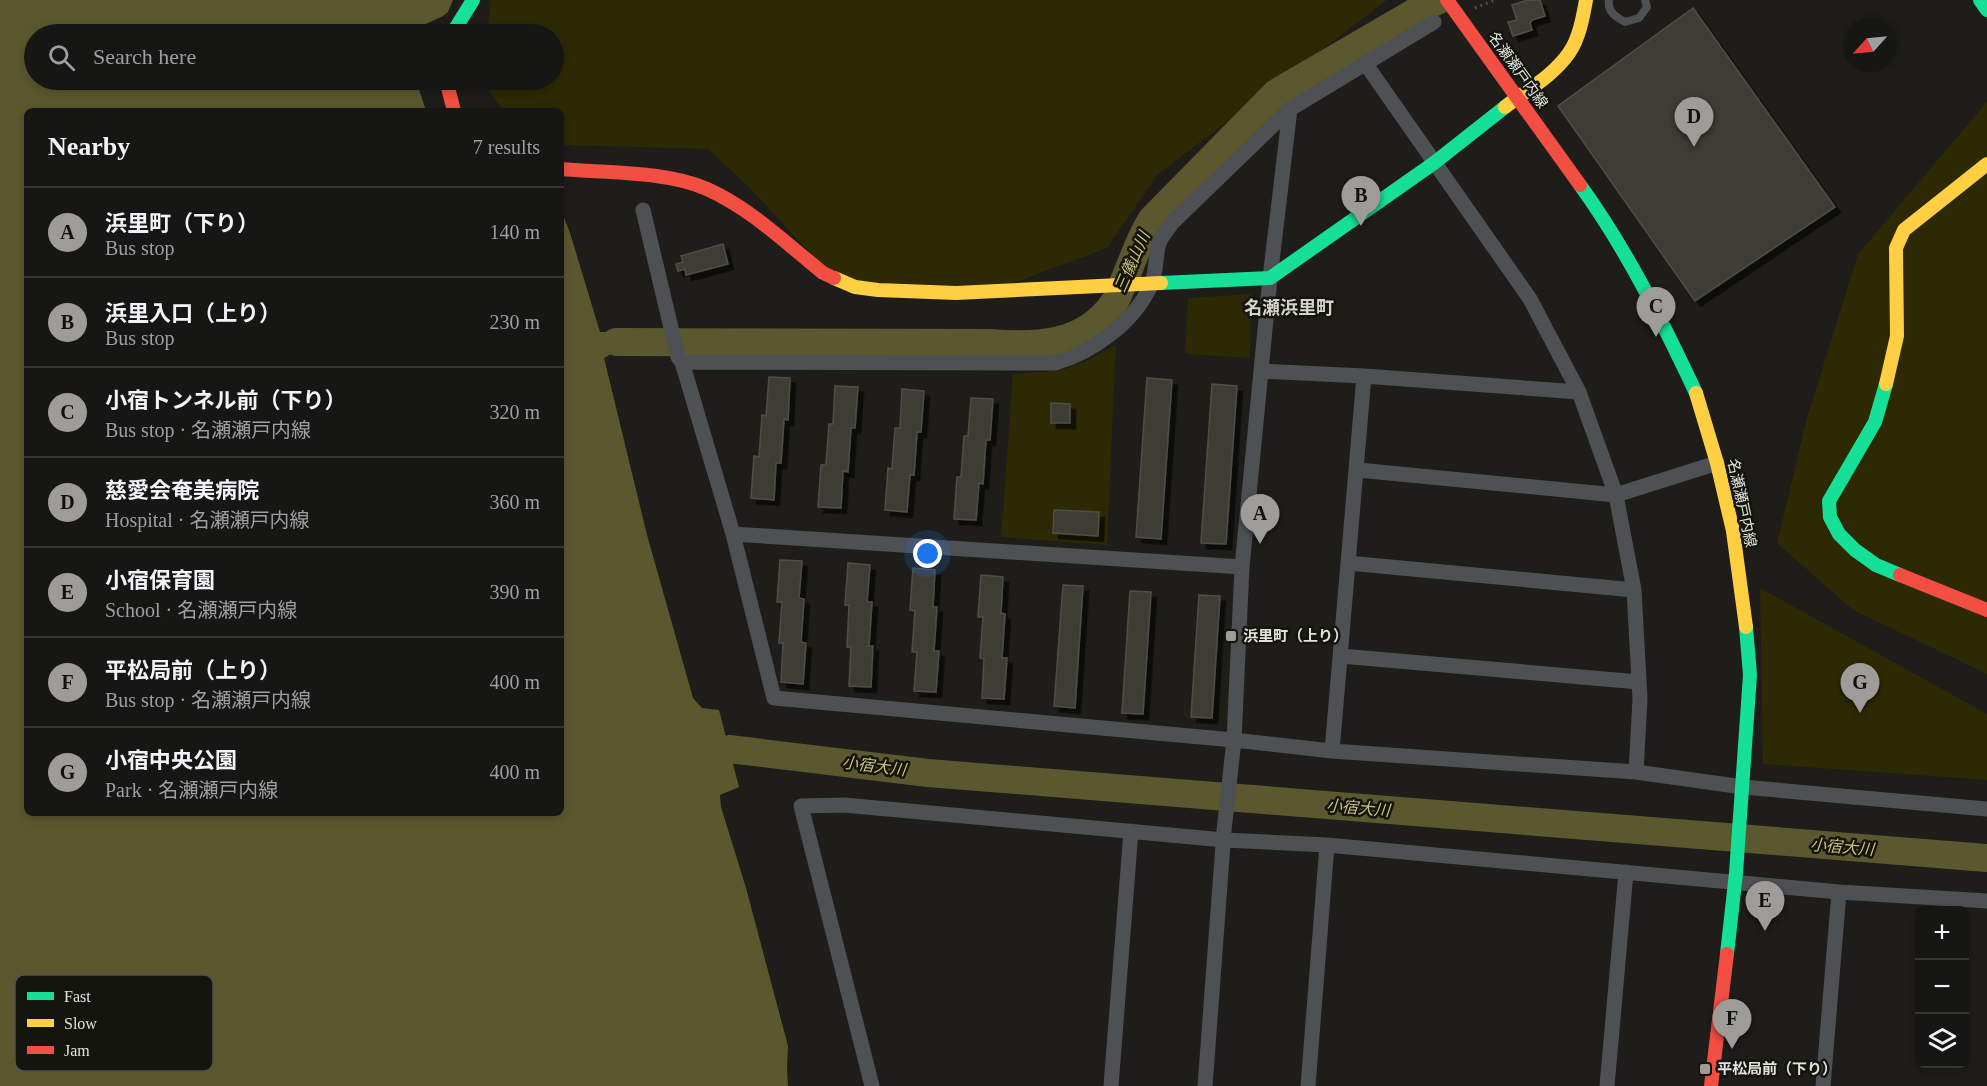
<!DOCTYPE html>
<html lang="en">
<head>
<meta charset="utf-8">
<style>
  body { margin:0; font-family:"Times New Roman","Noto Sans JP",serif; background:#1f1f1d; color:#f1f3f6 }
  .controls { position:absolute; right:18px; bottom:18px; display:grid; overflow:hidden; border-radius:9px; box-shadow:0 3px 9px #0003 }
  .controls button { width:54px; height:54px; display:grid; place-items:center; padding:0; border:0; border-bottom:2px solid #353534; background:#161614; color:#f1f3f6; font:30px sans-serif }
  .compass { position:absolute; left:1843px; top:18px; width:54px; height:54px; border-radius:50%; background:#161614; box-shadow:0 3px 9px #0003; rotate:243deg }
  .you { position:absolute; left:928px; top:554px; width:21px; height:21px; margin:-15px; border:4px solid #fff; border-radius:50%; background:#1a73e8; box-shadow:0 0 0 9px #1a73e833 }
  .badge { display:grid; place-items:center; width:39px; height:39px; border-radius:50%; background:#9d9c99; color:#111; font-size:20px; font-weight:700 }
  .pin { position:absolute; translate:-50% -50px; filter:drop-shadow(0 2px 3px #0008) }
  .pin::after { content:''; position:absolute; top:32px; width:21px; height:18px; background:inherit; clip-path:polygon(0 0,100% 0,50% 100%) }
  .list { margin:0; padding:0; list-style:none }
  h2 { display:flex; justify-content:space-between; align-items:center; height:78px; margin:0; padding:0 24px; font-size:26px }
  h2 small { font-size:20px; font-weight:400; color:#9e9fa0 }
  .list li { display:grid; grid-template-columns:39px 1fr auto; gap:18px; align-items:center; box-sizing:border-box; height:90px; padding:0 24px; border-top:2px solid #353534 }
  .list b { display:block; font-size:22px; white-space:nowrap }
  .list p { margin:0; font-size:20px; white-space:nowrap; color:#9e9fa0 }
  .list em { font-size:20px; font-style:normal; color:#9e9fa0 }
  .icon { flex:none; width:33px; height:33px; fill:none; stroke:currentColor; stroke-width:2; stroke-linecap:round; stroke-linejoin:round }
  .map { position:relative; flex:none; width:1987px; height:1086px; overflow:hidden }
  .search { position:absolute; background:#161614; box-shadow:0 3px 9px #0003; left:24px; top:24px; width:540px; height:66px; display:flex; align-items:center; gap:15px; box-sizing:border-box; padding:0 21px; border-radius:33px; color:#9e9fa0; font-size:22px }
  .panel { position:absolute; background:#161614; box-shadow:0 3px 9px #0003; left:24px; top:108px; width:540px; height:708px; border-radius:9px }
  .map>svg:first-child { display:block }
  .green { fill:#2c2904 }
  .water { fill:#5b582f }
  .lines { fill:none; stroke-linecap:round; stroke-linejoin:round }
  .river { stroke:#5b582f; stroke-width:28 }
  .building { fill:#3e3d34; stroke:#4e4e4b; stroke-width:1.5; filter:url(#shadow) }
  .path { stroke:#595a5b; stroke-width:3; stroke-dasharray:1.5 4.5; stroke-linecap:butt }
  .lane { stroke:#4e5154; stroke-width:8 }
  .street { stroke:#4e5154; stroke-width:15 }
  .fast { stroke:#16e098; stroke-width:14 }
  .slow { stroke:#ffcf43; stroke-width:14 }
  .jam { stroke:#f24e42; stroke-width:14 }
  .poi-dot { fill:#9d9c99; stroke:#151510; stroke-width:2 }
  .labels { text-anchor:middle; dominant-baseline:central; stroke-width:5; stroke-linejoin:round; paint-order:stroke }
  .street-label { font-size:15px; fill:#e1e1dd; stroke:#151510 }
  .poi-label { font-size:15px; font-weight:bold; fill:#e1e1dd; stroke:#151510; text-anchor:start }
  .water-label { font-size:16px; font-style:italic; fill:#c8c379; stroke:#151510 }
  .quarter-label { font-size:18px; font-weight:bold; fill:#d4d4cc; stroke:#151510 }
  .key { fill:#151510; stroke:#52524e; stroke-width:1.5 }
  .key-label { font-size:16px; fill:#e1e1dd }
</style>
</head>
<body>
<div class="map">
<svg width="1987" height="1086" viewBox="0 0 1987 1086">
  <defs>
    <filter id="shadow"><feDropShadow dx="5.5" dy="5.5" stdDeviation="0" flood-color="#0009"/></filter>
  </defs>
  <rect width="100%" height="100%" fill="#1e1d1a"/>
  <path class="green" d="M491,0H1387L1157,175L1107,248L992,291L834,279L749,187L708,149L561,145V111H504L482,82V80H554V34H487Z
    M1987,102V674L1853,610L1777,543L1807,418L1858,254Z
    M1251,294L1250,358L1185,354L1188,298Z
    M1116,345L1107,545L1001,537L1013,375L1065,369L1087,361Z
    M1760,588L1987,714V780L1763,764Z"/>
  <path class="water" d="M0,0H453L448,12L443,16L404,34H34V80H416L426,111H27V813H561L562,212L570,233L600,332H614L617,351L604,358L647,535L693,698L702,708L719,710L739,787L720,795L721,807L746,888L788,1046L787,1067L788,1086H0Z"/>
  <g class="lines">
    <path class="river" d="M616,342L990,343C1036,347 1084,345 1113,304C1118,298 1120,289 1123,283C1133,261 1139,239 1152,219L1276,93L1422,8L1439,0
      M729,749L928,773L1987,858"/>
  </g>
  <path class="building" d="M1528,0H1540L1545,16L1532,20L1530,23L1532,30L1513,36L1508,22L1517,20L1512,5Z
    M1693,8L1835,207L1695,301L1558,106Z
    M723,244L728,264L686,275L685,269L678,271L676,264L683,262L681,256Z
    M769,377L790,378L788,420L784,419L781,463H776L774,500L751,498L754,456L759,457L762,415L766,416Z
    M1147,378L1172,380L1161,539L1136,537Z
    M1212,384L1237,386L1226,544L1201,543Z
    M835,386L858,387L855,428H851L848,472L843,471L841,508L818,507L821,465H826L829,424H833Z
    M902,389L924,391L921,432H917L914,475H910L907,512L885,510L888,468L892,469L895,428H900Z
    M971,398L993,399L990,440H986L983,484L979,483L976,520L954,519L957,477H961L964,436H968Z
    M1051,403L1070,404V423H1051Z
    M1054,510L1099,512L1098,536L1053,533Z
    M780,560L802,561L799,598L804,599L801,642L806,643L803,684L781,682L783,643H779L782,602H777Z
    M848,563L870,565L867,602H872L869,646H873L871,687L849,686L851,647H847L849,605H845Z
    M913,568L935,570L933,607H937L934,651H939L936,692L914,691L917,652H912L915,611L910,610Z
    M981,575L1003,577L1001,613L1005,614L1002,658H1007L1004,699L982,698L984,659L980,658L983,617H978Z
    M1063,585L1083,586L1075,708L1054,706Z
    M1130,591L1151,592L1143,714L1122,713Z
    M1199,595L1220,596L1212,718L1191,717Z"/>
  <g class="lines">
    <path class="path" d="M1475,8L1495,0"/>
    <path class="lane" d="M1609,0C1607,12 1616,17 1625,22L1639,18L1647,7L1645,0"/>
    <path class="street" d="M1365,63L1530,299L1579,392L1616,495L1634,590L1640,699L1636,772
      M643,210L678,357L682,362L733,534L774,698L1234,740L1332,751L1636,772L1743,787L1987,809
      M682,362L1055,363C1094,352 1134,322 1151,285C1157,272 1155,256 1159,243C1162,236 1168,229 1172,223L1290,109L1434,22
      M1262,371L1364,376L1579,392
      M1358,470L1616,495L1717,463
      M733,534L1242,567
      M1348,563L1634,590
      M1341,656L1639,682
      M1332,751L1364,376
      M872,1086L801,806L844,805L1224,840L1327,845L1839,892L1987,901
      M1111,1086L1131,831
      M1205,1086L1224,831L1234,740L1242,567L1270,278L1290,109
      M1308,1086L1327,845
      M1607,1086L1626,872
      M1823,1086L1839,892"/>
    <path class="fast" d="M1980,0L1987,10
      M452,34L473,0
      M1580,185C1627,250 1662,321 1696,393
      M1161,283L1270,278L1434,163L1505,107
      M1886,384L1875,422L1829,501L1830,517L1839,534L1855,550L1876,565L1900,575
      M1727,954L1736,873L1750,675L1746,627"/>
    <path class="slow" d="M1505,107C1527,90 1553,76 1569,53C1579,39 1583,17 1586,0
      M834,278L855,287L878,290L956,293L1161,283
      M1886,384L1897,336L1896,248L1904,230L1987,164
      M1696,393L1717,463L1733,531L1746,627"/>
    <path class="jam" d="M1447,0L1580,185
      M446,80L454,111
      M561,169C605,173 667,171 707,189C750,208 787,244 823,273L834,278
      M1900,575L1987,610
      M1711,1086L1727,954"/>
  </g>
  <g class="poi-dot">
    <rect x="1225" y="630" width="12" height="12" rx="3"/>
    <rect x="1699" y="1063" width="12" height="12" rx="3"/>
  </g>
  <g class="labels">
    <g class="street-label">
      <text transform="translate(1518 70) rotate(54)">名瀬瀬戸内線</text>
      <text transform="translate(1742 503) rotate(78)">名瀬瀬戸内線</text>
    </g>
    <g class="poi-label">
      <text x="1243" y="636">浜里町（上り）</text>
      <text x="1717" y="1069">平松局前（下り）</text>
    </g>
    <g class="water-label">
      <text transform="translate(1132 262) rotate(-66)">三儀山川</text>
      <text transform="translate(874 766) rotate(7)">小宿大川</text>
      <text transform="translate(1358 808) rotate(5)">小宿大川</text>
      <text transform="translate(1842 847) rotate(5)">小宿大川</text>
    </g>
    <g class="quarter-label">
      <text x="1289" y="308">名瀬浜里町</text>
    </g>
  </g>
  <rect x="15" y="975" width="198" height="96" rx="9" class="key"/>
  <rect x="27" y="992" width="27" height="8" fill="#16e098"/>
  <rect x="27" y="1019" width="27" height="8" fill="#ffcf43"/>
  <rect x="27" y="1046" width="27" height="8" fill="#f24e42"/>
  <g class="key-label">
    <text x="64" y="1002">Fast</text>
    <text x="64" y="1029">Slow</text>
    <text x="64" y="1056">Jam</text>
  </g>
</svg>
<div class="controls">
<button>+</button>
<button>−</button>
<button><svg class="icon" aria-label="layers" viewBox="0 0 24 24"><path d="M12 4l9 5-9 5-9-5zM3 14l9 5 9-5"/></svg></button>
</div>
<svg class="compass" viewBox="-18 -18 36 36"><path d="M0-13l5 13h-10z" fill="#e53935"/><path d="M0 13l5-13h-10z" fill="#9e9fa0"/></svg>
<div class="you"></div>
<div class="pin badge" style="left:1260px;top:544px">A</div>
<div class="pin badge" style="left:1361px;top:226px">B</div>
<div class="pin badge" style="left:1656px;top:337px">C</div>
<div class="pin badge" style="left:1694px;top:147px">D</div>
<div class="pin badge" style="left:1765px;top:931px">E</div>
<div class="pin badge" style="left:1732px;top:1049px">F</div>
<div class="pin badge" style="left:1860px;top:713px">G</div>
<div class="search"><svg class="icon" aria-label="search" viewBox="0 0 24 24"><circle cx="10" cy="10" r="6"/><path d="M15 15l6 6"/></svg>Search here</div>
<section class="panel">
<h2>Nearby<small>7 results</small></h2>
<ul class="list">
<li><span class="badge">A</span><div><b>浜里町（下り）</b><p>Bus stop</p></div><em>140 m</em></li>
<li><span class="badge">B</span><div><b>浜里入口（上り）</b><p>Bus stop</p></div><em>230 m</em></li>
<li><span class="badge">C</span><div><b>小宿トンネル前（下り）</b><p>Bus stop · 名瀬瀬戸内線</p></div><em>320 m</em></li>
<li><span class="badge">D</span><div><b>慈愛会奄美病院</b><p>Hospital · 名瀬瀬戸内線</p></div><em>360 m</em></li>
<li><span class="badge">E</span><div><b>小宿保育園</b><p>School · 名瀬瀬戸内線</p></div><em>390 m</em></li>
<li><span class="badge">F</span><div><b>平松局前（上り）</b><p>Bus stop · 名瀬瀬戸内線</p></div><em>400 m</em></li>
<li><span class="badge">G</span><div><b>小宿中央公園</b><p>Park · 名瀬瀬戸内線</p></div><em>400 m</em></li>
</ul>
</section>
</div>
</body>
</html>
